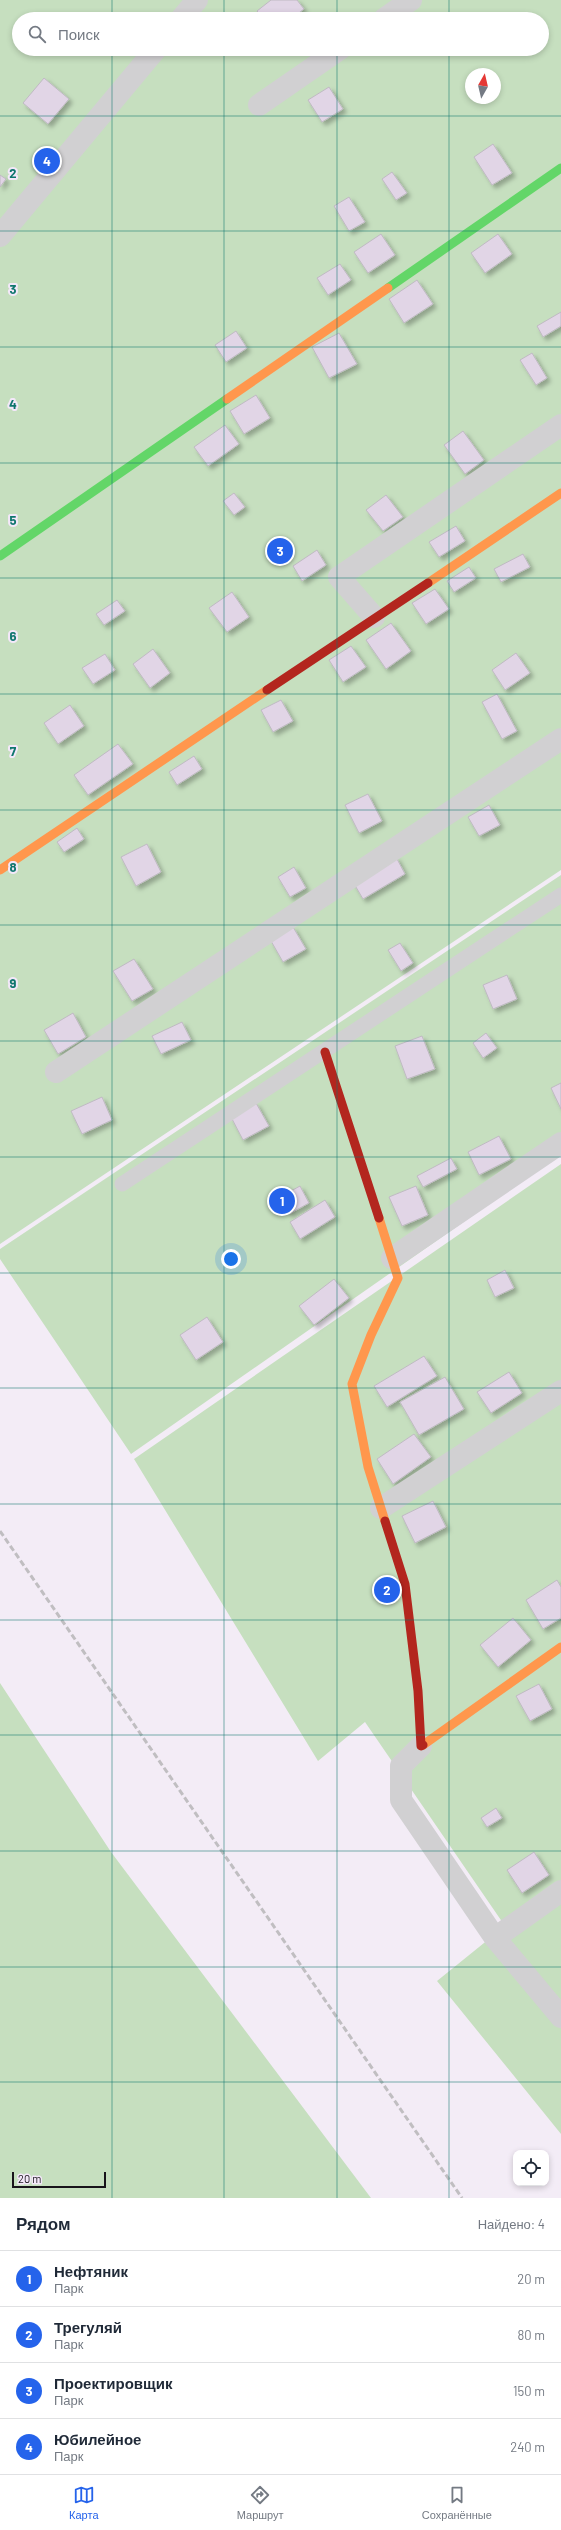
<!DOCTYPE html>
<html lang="ru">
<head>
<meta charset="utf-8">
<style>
  body { margin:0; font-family:Barlow,sans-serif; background:#f6f6f7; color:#1f2937 }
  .controls { position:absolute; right:12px; bottom:12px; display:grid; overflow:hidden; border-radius:8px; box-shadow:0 2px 6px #0003 }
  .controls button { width:36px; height:36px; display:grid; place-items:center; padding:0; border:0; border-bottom:1px solid #e0e1e3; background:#fff; color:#1f2937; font:20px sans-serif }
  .compass { position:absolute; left:465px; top:68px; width:36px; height:36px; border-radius:50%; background:#fff; box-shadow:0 2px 6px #0003; rotate:8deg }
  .scale { position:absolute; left:12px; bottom:10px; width:94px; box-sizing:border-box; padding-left:4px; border:2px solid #18141a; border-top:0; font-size:11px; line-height:14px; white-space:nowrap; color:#18141a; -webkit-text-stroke:3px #f4e8fa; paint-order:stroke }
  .you { position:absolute; left:231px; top:1259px; width:14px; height:14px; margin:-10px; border:3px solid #fff; border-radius:50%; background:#1a73e8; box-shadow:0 0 0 6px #1a73e833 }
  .badge { display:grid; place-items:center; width:26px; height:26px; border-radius:50%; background:#2563eb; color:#fff; font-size:13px; font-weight:700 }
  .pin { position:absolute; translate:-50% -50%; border:2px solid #fff; box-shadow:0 1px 4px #0006 }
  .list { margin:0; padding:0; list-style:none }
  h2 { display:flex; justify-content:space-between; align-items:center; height:52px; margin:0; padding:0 16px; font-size:17px }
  h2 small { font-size:13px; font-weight:400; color:#747a83 }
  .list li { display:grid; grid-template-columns:26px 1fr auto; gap:12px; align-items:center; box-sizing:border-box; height:56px; padding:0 16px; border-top:1px solid #e0e1e3 }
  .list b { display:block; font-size:15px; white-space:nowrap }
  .list p { margin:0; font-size:13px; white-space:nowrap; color:#747a83 }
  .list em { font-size:13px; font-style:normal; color:#747a83 }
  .icon { flex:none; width:22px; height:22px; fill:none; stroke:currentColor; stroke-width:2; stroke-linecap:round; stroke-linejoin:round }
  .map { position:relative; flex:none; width:561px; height:2198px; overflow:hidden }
  .search { position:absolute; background:#fff; box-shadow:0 2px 6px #0003; left:12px; right:12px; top:12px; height:44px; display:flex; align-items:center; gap:10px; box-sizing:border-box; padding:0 14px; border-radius:22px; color:#747a83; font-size:15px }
  .sheet { height:276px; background:#fff }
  nav { display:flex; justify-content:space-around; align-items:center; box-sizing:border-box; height:56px; border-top:1px solid #e0e1e3; background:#fff; font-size:11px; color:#747a83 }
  nav a { display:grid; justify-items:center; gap:2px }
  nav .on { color:#2563eb }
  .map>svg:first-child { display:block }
  .green { fill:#c6dfbf; fill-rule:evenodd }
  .building { fill:#e1d5e6; stroke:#bfbac2; filter:url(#shadow) }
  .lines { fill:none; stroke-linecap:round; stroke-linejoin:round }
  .lane { stroke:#d1d0d2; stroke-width:15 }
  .street { stroke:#d1d0d2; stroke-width:22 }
  .fast { stroke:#63d668; stroke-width:9 }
  .slow { stroke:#ff974d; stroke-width:9 }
  .jam { stroke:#b3261e; stroke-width:9 }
  .rail { stroke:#c0bec1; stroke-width:3; stroke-dasharray:6 3; stroke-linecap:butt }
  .grid { fill:none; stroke:#0f766e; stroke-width:1; stroke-opacity:0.55 }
  .grid-label { font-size:13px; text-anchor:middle; font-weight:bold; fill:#0f766e; stroke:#f4e8fa; stroke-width:4; stroke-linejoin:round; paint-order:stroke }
</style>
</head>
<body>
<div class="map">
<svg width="561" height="2198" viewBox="0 0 561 2198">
  <defs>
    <filter id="shadow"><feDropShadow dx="3.5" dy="3.5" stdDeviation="2" flood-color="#0004"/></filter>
  </defs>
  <rect width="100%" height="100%" fill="#f3ecf6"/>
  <path class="green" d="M0,0H561V870L0,1244ZM19,19H542V49H19ZM471,74H495V98H471Z
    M561,875V1154L131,1454L0,1259V1249Z
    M561,1164V2134L437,1981L505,1926L365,1722L318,1761L134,1459Z
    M0,1683L111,1852L371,2198H0Z"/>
  <path class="building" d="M271,0H297L304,9L291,19H263L257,11Z
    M44,78L69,99L48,124L23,103Z
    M329,87L343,109L322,122L308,100Z
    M493,144L512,173L492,185L474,157Z
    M392,172L407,193L396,200L382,179Z
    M0,175L6,179L0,187Z
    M349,197L365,222L349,231L334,206Z
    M381,234L395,255L368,273L354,252Z
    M498,234L512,254L485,273L471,253Z
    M340,264L351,280L328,295L317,278Z
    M417,280L433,304L404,323L389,299Z
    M561,312V326L543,337L537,326Z
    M236,331L247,348L226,362L215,345Z
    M339,333L357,364L329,378L312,347Z
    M532,353L547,378L536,385L520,360Z
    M256,395L270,418L244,434L230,411Z
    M225,425L239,444L208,466L194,447Z
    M463,431L484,460L465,474L444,445Z
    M234,493L245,507L234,515L223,501Z
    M386,495L403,517L383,531L366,510Z
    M456,526L465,541L439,557L429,542Z
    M317,550L326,565L302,581L293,566Z
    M523,554L530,567L501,582L494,569Z
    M469,567L476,578L454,592L447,581Z
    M435,589L449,609L426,624L412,603Z
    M232,592L249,617L227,632L209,608Z
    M117,600L125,611L104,625L96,614Z
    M391,623L411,651L386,669L366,640Z
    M351,646L366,667L343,682L329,660Z
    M153,649L170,673L150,688L133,664Z
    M516,653L530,673L505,690L492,670Z
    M105,654L115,670L93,684L82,668Z
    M497,694L517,731L502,739L482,702Z
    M281,700L293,721L273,732L261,710Z
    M70,705L84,726L58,744L44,723Z
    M118,744L133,764L88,795L74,775Z
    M194,756L202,769L177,785L169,772Z
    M368,794L382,821L359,833L345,805Z
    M489,805L500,825L479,836L468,817Z
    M77,828L84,839L64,852L57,842Z
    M147,844L161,872L136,886L121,857Z
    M396,857L405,874L363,899L353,882Z
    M294,867L306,888L290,897L278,877Z
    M293,927L306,949L283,962L271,941Z
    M400,943L413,963L401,971L388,950Z
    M134,959L153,989L132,1001L113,971Z
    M507,975L517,999L493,1009L483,985Z
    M73,1013L86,1037L58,1054L44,1030Z
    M182,1022L191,1040L161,1054L152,1036Z
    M486,1033L497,1048L483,1058L473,1043Z
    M422,1036L435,1069L407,1079L395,1046Z
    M561,1083V1109L551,1088Z
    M102,1097L112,1120L82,1134L71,1111Z
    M256,1103L269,1126L243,1140L231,1117Z
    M499,1136L511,1159L479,1175L468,1152Z
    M451,1158L457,1169L423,1187L417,1176Z
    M300,1186L309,1203L289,1214L280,1197Z
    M416,1186L428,1215L402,1226L389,1197Z
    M325,1200L335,1217L300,1239L290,1222Z
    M505,1270L514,1288L495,1297L487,1280Z
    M334,1279L349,1298L314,1325L299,1306Z
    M207,1317L223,1342L196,1360L180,1335Z
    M424,1356L437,1376L387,1407L374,1386Z
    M509,1372L522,1393L491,1413L477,1392Z
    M445,1377L464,1409L419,1435L400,1402Z
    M414,1434L431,1457L393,1484L377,1459Z
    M433,1501L446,1527L415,1543L402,1516Z
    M557,1580L561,1587V1618L543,1629L526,1600Z
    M513,1618L531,1640L498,1667L480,1645Z
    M539,1684L552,1709L530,1721L516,1696Z
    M496,1808L502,1818L487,1827L481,1818Z
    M534,1852L549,1875L522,1893L507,1870Z"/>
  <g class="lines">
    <path class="lane" d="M122,1184L561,895"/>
    <path class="street" d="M181,19L197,0
      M384,19L411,0
      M259,105L340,49
      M0,236L156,49
      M374,617L339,577L561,425
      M56,1072L561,739
      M392,1258L561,1143
      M381,1508L561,1391
      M421,1746L401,1766V1800L495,1938L561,2017
      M495,1938L561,1891"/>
    <path class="fast" d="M388,288L561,168
      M0,556L227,399"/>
    <path class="slow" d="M227,399L388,288
      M428,583L561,493
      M0,870L267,690
      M379,1218L398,1278L371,1335L352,1384L368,1467L385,1521
      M423,1745L561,1647"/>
    <path class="jam" d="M267,690L428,583
      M325,1052L379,1218
      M385,1521L405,1584L418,1691L421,1746L423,1745"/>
    <path class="rail" d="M0,1531L462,2198"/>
  </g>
  <path class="grid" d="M112,0V19M224,0V19M337,0V19M449,0V19M112,49V2198M224,49V2198M337,49V2198M449,49V2198M0,116H561M0,231H561M0,347H561M0,463H561M0,578H561M0,694H561M0,810H561M0,925H561M0,1041H561M0,1157H561M0,1273H561M0,1388H561M0,1504H561M0,1620H561M0,1735H561M0,1851H561M0,1967H561M0,2082H561"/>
  <g class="grid-label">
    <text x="13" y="178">2</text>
    <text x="13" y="294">3</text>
    <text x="13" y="409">4</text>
    <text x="13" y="525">5</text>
    <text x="13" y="641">6</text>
    <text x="13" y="756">7</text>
    <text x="13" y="872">8</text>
    <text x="13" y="988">9</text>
  </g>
</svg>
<div class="controls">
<button><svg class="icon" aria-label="locate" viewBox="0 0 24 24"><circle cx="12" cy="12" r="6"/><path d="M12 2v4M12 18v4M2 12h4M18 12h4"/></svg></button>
</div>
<svg class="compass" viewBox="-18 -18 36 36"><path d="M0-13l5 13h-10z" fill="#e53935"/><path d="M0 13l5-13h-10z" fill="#747a83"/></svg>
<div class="scale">20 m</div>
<div class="you"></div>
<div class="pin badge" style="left:282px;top:1201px">1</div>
<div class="pin badge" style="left:387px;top:1590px">2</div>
<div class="pin badge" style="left:280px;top:551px">3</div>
<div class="pin badge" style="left:47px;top:161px">4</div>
<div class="search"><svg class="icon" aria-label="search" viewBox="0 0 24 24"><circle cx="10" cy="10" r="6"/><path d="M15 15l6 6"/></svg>Поиск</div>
</div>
<section class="sheet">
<h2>Рядом<small>Найдено: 4</small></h2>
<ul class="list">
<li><span class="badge">1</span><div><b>Нефтяник</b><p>Парк</p></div><em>20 m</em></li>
<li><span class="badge">2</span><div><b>Трегуляй</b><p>Парк</p></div><em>80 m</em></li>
<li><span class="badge">3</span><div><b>Проектировщик</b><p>Парк</p></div><em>150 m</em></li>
<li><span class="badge">4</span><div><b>Юбилейное</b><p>Парк</p></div><em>240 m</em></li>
</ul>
</section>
<nav>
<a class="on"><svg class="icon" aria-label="map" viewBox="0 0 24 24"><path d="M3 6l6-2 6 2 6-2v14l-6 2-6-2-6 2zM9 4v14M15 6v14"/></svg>Карта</a>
<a><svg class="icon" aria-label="directions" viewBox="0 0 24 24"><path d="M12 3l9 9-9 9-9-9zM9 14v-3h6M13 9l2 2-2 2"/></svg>Маршрут</a>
<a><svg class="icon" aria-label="saved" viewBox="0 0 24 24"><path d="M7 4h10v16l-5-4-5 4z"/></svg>Сохранённые</a>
</nav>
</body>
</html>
